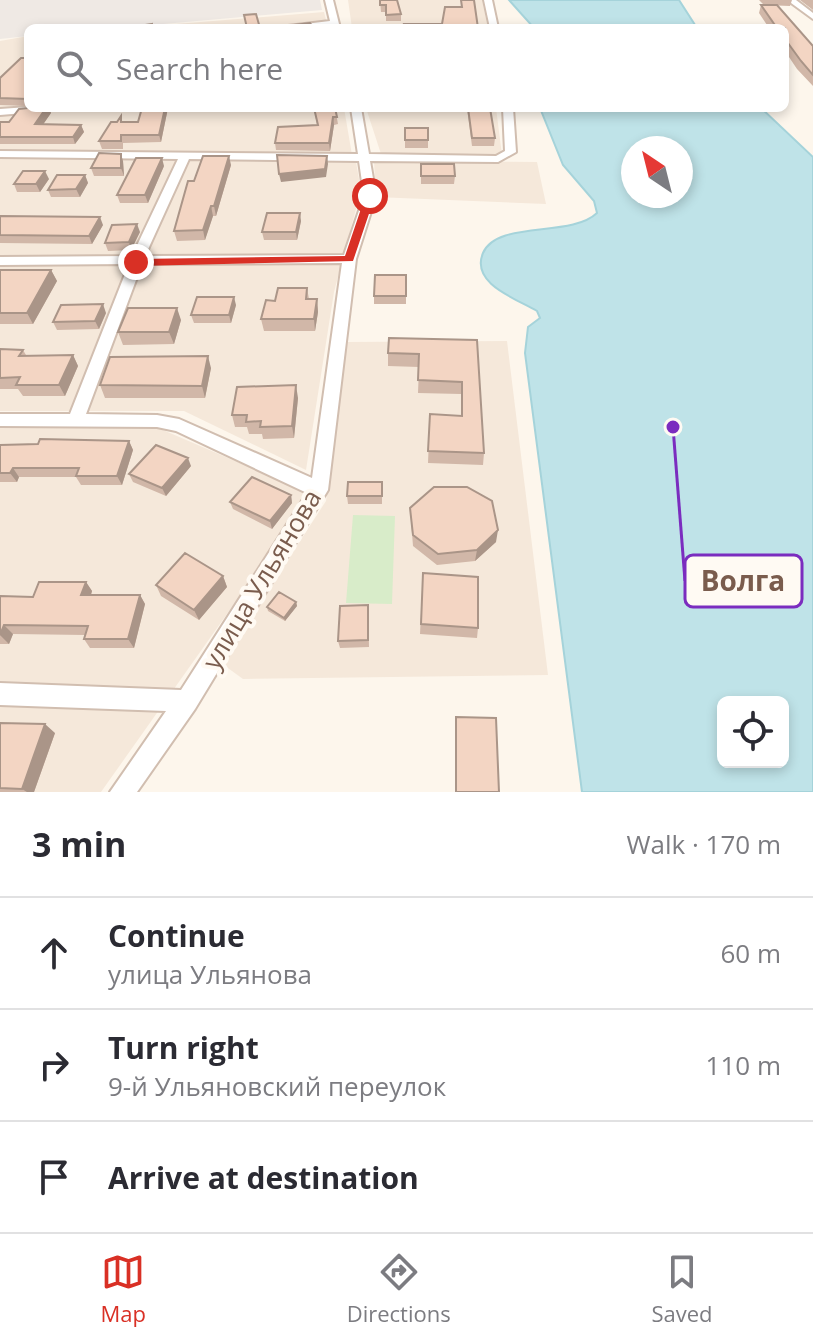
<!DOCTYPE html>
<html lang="en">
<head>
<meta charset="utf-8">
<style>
  body { margin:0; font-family:"Open Sans",sans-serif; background:#f2f2f3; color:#2b2b33 }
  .controls { position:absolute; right:24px; bottom:24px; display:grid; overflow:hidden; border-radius:12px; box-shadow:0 4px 12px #0003 }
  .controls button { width:72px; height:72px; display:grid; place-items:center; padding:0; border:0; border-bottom:2px solid #e1e1e2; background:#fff; color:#2b2b33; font:40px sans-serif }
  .compass { position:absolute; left:621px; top:136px; width:72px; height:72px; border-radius:50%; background:#fff; box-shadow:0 4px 12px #0003; rotate:325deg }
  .stop { position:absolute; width:24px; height:24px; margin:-18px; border:6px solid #d93025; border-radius:50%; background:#fff }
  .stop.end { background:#d93025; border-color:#fff; box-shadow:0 2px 8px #0008 }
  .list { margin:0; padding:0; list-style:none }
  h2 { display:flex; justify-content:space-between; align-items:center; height:104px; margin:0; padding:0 32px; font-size:34px }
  h2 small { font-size:26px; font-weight:400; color:#7c7c81 }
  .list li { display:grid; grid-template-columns:52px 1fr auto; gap:24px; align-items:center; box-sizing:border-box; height:112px; padding:0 32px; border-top:2px solid #e1e1e2 }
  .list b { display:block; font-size:30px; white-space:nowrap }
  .list p { margin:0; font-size:26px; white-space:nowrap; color:#7c7c81 }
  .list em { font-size:26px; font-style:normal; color:#7c7c81 }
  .icon { flex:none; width:44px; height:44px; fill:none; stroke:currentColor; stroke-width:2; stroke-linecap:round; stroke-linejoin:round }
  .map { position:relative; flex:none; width:813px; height:792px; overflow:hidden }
  .search { position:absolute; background:#fff; box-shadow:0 4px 12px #0003; left:24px; right:24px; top:24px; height:88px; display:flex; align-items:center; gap:20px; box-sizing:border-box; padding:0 28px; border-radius:12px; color:#7c7c81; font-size:30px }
  .sheet { height:440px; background:#fff }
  nav { display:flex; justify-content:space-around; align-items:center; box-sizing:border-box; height:112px; border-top:2px solid #e1e1e2; background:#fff; font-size:22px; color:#7c7c81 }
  nav a { display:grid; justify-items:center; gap:4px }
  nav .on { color:#d93025 }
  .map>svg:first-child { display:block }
  .residential { fill:#f5e8da }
  .industrial { fill:#efe9e4 }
  .green { fill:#d8ecc9 }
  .water { fill:#bfe3e8; stroke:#a5d3da; stroke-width:2; fill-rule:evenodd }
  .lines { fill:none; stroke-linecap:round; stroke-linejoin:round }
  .minor-casing { stroke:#d1beb0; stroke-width:4 }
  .minor { fill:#fff; fill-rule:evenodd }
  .wall { fill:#d1b7a8 }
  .shaded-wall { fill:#aa9588 }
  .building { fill:#f3d5c3; stroke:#aa9588; stroke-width:2 }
  .route { fill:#d93025 }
  .labels { text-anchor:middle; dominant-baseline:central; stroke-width:8; stroke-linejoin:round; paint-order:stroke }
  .street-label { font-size:26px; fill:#7a5c4d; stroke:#fffaf3 }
  .leader { fill:none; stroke:#7b2cbf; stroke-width:3 }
  .callout-dot { fill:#7b2cbf; stroke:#fffaf3; stroke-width:3 }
  .callout { fill:#fffaf3; stroke:#7b2cbf; stroke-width:3 }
  .callout-label { font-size:28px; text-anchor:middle; font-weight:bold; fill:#7a5c4d }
</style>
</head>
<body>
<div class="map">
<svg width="813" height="792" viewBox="0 0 813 792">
  <rect width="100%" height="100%" fill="#fdf6ec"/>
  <path class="residential" d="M348,0H482L488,28H352Z
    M324,12L328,28H127Z
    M28,36V108H344L352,155L0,150V41Z
    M366,108H496L502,155L381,154Z
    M0,156L356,162L361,190L334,292L306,470L184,411H0Z
    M374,161L537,162L546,204L376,197Z
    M507,341L548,675L243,679L221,663L326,501L347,342Z
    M0,427H156L312,494L101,792H0Z"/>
  <path class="industrial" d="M0,0H320L322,10L118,28H28V36L0,39Z"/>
  <path class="green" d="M353,515L395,516L392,604L346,603Z"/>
  <path class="water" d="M509,0H679L697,28H534Z
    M540,108H761L813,157V792H582L525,353L528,327L540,318L537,311C517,299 470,284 483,253C497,220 571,238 597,213L594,201L563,165ZM633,148H681V196H633ZM723,702H783V762H723Z"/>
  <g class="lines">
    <g class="minor-casing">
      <path id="minor" d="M325,0H333L340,28H332L331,26L271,28L330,21Z
        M484,0H492L498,28H490Z
        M787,0H796L813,13V19Z
        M28,107L53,108L48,111L0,115V109Z
        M351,108H361L369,154L496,156L505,151L503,108H513L516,152L498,162L370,161L376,196L356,259L328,490L195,709L137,792H110L166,711L0,705V683L181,690L307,493L176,431L157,427L0,426V414H70L129,264L0,265V257L132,256L178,159L0,157V151L358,154ZM189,159L359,161L364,196L344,255L145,256ZM342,263L312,478L179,419L157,415L86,414L142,264Z"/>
    </g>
    <use href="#minor" class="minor"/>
  </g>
  <path class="wall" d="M380,0L401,14V21H386V12H381Z
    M759,0H792L790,6L764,5Z
    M800,0H813V10Z
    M761,5L813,46V86L797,69L785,51V28H769L759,13Z
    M28,58V106L0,105V78Z
    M28,108H49L51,113L43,124L81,125L84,132L75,144H0V122H9Z
    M142,108H168L161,142L123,143V149H102L99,141L117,122L121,116L122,122H138Z
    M314,108H335L338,124L334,125L330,151L276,150L275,143L317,125Z
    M467,108H490L495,138L494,146H472Z
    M405,128H428V148H405Z
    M123,161L124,176H94L91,168Z
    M421,164L455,176L454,184H421Z
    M231,165L216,216H213L205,240L177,241L174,231L194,181Z
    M164,166L148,203H120L117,195Z
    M85,175L88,183L80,197H51L48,190Z
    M49,179L40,192H17L14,184Z
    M0,216L103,225L92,244L0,243Z
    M301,221L297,240H264L262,232Z
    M140,232L131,250L108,251L105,243Z
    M0,270H51L57,281L33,324H0Z
    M406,275V304H374V296Z
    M307,288L309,299H317L318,312L315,331H264L261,319L275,301Z
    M236,305L231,323H194L191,315Z
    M106,313L99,329L57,330L53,322Z
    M181,320L174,344L123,345L118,332Z
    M477,340L484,453L483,465L428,463L430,414L461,416V394L418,393L419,367L388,366V353Z
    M0,349L23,350L26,355H73L78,366L65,396H23L18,389H0Z
    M211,368L205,398H105L100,385Z
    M298,398L294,438L263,439L262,434H249L247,427H235L232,415Z
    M129,441L133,450L122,485H81L76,477H19L17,482H0V445Z
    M191,466L166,496L133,482L129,474Z
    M382,482V504H348L347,496Z
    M291,495L292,503L272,529L233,509L230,502Z
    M410,508L496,542L475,561L437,565L413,546Z
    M423,573L478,628L477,638L420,634Z
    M223,576L227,587L199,620L161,596L156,585Z
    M86,582L92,591L91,595H140L145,604L134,648H90L84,639L85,635L13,634L9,644H0V596L33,597Z
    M296,602L297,606L285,621L268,611L267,607Z
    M368,605L369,647L340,648L338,641Z
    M456,717L499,792H455V726Z
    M0,723L55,733L34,792H0Z"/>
  <path class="shaded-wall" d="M46,108H49L51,113L38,132L35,124Z
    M165,108H168L161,142L159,135Z
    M333,117L334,125L330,151L329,143Z
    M81,125L84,132L75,144L73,137Z
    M121,154L123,161L124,176L121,168Z
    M229,156L231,165L216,216L214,206Z
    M327,156L328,164L326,177L281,182L279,174Z
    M162,158L164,166L148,203L145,195Z
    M45,171L49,179L40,192L36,184Z
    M85,175L88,183L80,197L76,189Z
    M211,206L213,216L205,240L203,230Z
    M300,213L301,221L297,240L296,232Z
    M100,217L103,225L92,244L89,236Z
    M137,224L140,232L131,250L129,242Z
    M51,270L57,281L33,324L27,313Z
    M234,297L236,305L231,323L229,315Z
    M317,299L318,312L315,331L314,319Z
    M103,304L106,313L99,329L95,321Z
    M177,308L181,320L174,344L169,332Z
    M73,355L78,366L65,396L59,385Z
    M208,356L211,368L205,398L202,386Z
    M296,385L298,398L294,438L292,426Z
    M129,441L133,450L122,485L117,476Z
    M188,458L191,466L166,496L162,488Z
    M13,468L19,477L17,482L10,473Z
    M291,495L292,503L272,529L270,521Z
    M498,530L496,542L475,561L477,550Z
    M223,576L227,587L199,620L194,610Z
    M86,582L92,591L88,604L81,595Z
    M140,595L145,604L134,648L128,639Z
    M296,602L297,606L285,621L284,618Z
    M4,625L13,634L9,644L0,635Z
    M45,724L55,733L34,792H27L22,789Z"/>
  <path class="building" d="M380,0H397L401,14L386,15V5H380Z
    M461,0H474L478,28H405L404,24H442L445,7H462Z
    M761,5H777L813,46V75L801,61L785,39V28H777Z
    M256,14L260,28H243H247L244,15Z
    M310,23L314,28H269Z
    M152,24V28H138V26Z
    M21,58H28V99L0,98V78Z
    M28,108H46L35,124L81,125L73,137H0V122H9L19,109Z
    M142,108H165L159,135H121V141H99L111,122H117L121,116V122H138Z
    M314,108H335L337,117H333L329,143H275L278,127L318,125Z
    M468,108H490L495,138H472Z
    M405,128H428V140H405Z
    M99,153L121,154V168H91Z
    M277,155L327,156L325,169L279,174Z
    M203,156H229L214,206H211L203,230L174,231L188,181H194Z
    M136,158H162L145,195H117Z
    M421,164H454L455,176H421Z
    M23,171H45L36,184H14Z
    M57,175H85L76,189L48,190Z
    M267,213H300L296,232H262Z
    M0,216L100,217L89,236L0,235Z
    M137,224L129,242L105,243L112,225Z
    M0,270H51L27,313H0Z
    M375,275H406V296H374Z
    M278,288H307L306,299H317L314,319H261L266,300L275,301Z
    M197,297H234L229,315H191Z
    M103,304L95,321L53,322L61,305Z
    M128,308H177L169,332H118Z
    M389,338L477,340L484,453L428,451L430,414L462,416V382L418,380L419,354L388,353Z
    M0,349L23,350L19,356L73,355L59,385H16L20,377L0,378Z
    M208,356L202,386L100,385L110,357Z
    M296,385L292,426L260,427L261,421L246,422L247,415H232L237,387Z
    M40,439L129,441L117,476H76L79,468H13L10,473H0V445L38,444Z
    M156,445L188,458L162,488L129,474Z
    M252,477L291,495L270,521L230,502Z
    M348,482H382V496H347Z
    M434,487H467L492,501L498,530L477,550L438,554L413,535L410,508Z
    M185,553L223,576L194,610L156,585Z
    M423,573L478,577V628L421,624Z
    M39,582H86L81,595H140L128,639H84L88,626L4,625L0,635V596L33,597Z
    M279,592L296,602L284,618L267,607Z
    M368,605V640L338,641L340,606Z
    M456,717L496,718L499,792H456Z
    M0,723L45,724L22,789L0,788Z"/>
  <path class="route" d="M366,194L375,196L353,261L136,266L130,262L136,259L345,256Z"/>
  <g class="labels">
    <g class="street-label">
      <text transform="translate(261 579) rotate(-59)">улица Ульянова</text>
    </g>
  </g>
  <path class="leader" d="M673 427L685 581"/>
  <circle class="callout-dot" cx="673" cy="427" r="8"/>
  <rect class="callout" x="685" y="555" width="117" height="52" rx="8"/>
  <g class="callout-label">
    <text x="743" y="591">Волга</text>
  </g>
</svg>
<div class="controls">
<button><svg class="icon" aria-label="locate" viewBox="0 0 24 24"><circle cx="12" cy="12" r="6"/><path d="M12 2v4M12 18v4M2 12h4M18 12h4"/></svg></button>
</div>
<svg class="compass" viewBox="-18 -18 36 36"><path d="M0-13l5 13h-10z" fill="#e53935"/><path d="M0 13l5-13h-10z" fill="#7c7c81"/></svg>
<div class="stop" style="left:370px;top:196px"></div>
<div class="stop end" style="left:136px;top:262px"></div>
<div class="search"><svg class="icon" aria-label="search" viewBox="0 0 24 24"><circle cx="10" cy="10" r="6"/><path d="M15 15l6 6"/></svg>Search here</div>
</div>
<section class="sheet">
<h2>3 min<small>Walk · 170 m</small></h2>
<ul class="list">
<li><svg class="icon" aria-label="ahead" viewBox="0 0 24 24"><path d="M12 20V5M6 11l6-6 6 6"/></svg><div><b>Continue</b><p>улица Ульянова</p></div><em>60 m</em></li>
<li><svg class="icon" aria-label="right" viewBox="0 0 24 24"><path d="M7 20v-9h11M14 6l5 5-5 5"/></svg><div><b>Turn right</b><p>9-й Ульяновский переулок</p></div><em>110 m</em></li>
<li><svg class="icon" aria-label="arrive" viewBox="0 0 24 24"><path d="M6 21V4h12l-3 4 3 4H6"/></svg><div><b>Arrive at destination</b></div></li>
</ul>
</section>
<nav>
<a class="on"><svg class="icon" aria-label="map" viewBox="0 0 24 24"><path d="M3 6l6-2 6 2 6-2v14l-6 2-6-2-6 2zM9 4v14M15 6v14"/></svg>Map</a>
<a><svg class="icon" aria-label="directions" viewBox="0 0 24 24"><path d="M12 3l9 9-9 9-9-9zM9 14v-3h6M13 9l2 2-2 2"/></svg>Directions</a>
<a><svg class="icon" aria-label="saved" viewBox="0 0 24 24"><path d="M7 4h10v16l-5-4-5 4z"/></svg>Saved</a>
</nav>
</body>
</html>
